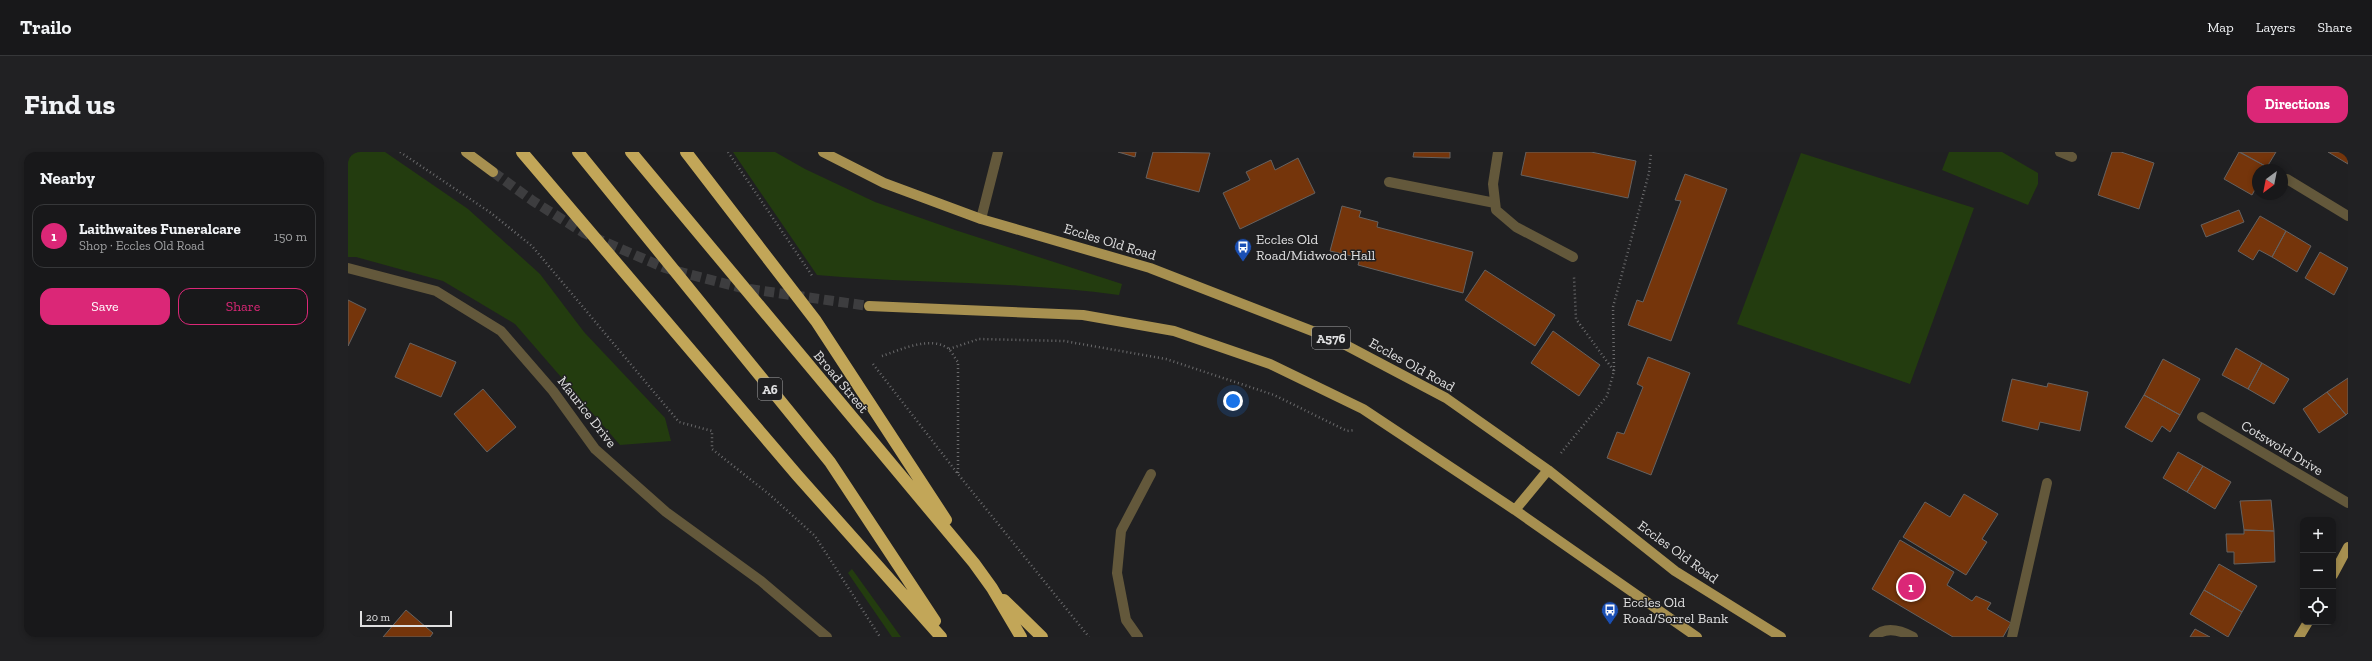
<!DOCTYPE html>
<html lang="en">
<head>
<meta charset="utf-8">
<style>
  body { margin:0; font-family:"Zilla Slab",serif; background:#212123; color:#f1f3f6 }
  .controls { position:absolute; right:12px; bottom:12px; display:grid; overflow:hidden; border-radius:8px; box-shadow:0 2px 6px #0003 }
  .controls button { width:36px; height:36px; display:grid; place-items:center; padding:0; border:0; border-bottom:1px solid #363739; background:#18181a; color:#f1f3f6; font:20px sans-serif }
  .compass { position:absolute; left:1904px; top:12px; width:36px; height:36px; border-radius:50%; background:#18181a; box-shadow:0 2px 6px #0003; rotate:212deg }
  .scale { position:absolute; left:12px; bottom:10px; width:92px; box-sizing:border-box; padding-left:4px; border:2px solid #e0e0e1; border-top:0; font-size:11px; line-height:14px; white-space:nowrap; color:#e0e0e1; -webkit-text-stroke:3px #202022; paint-order:stroke }
  .you { position:absolute; left:885px; top:249px; width:14px; height:14px; margin:-10px; border:3px solid #fff; border-radius:50%; background:#1a73e8; box-shadow:0 0 0 6px #1a73e833 }
  .badge { display:grid; place-items:center; width:26px; height:26px; border-radius:50%; background:#db2777; color:#fff; font-size:13px; font-weight:700 }
  .pin { position:absolute; translate:-50% -50%; border:2px solid #fff; box-shadow:0 1px 4px #0006 }
  .list { margin:0; padding:0; list-style:none }
  h2 { display:flex; justify-content:space-between; align-items:center; height:52px; margin:0; padding:0 16px; font-size:17px }
  h2 small { font-size:13px; font-weight:400; color:#9fa0a2 }
  .list li { display:grid; grid-template-columns:26px 1fr auto; gap:12px; align-items:center; box-sizing:border-box; height:64px; margin:0 8px 8px; padding:0 8px; border:1px solid #363739; border-radius:12px }
  .list b { display:block; font-size:15px; white-space:nowrap }
  .list p { margin:0; font-size:13px; white-space:nowrap; color:#9fa0a2 }
  .list em { font-size:13px; font-style:normal; color:#9fa0a2 }
  .actions { display:flex; gap:8px; padding:12px 16px }
  .actions a { flex:1; padding:9px 0; border:1px solid #db2777; border-radius:12px; text-align:center; font-size:14px; color:#db2777 }
  .actions .main { background:#db2777; color:#fff }
  .icon { flex:none; width:22px; height:22px; fill:none; stroke:currentColor; stroke-width:2; stroke-linecap:round; stroke-linejoin:round }
  .map { position:relative; flex:none; width:2000px; height:485px; overflow:hidden; border-radius:12px }
  header { display:flex; align-items:center; gap:24px; box-sizing:border-box; height:56px; padding:0 20px; background:#18181a; border-bottom:1px solid #363739 }
  header strong { font-size:19px }
  nav { display:flex; gap:22px; margin-inline-start:auto; font-size:14px }
  .intro { display:flex; align-items:center; justify-content:space-between; box-sizing:border-box; height:96px; padding:0 24px }
  h1 { margin:0; font-size:28px }
  .button { padding:10px 18px; border-radius:12px; background:#db2777; color:#fff; font-size:14px; font-weight:700 }
  main { display:flex; gap:24px; padding:0 24px }
  aside { flex:1; background:#18181a; border-radius:12px; box-shadow:0 2px 6px #0003 }
  .map>svg:first-child { display:block }
  .green { fill:#233c0f }
  .building { fill:#75350b; stroke:#656261 }
  .lines { fill:none; stroke-linecap:round; stroke-linejoin:round }
  .primary-tunnel { stroke:#3d3d3f; stroke-width:10; stroke-dasharray:10 5; stroke-linecap:butt }
  .path { stroke:#6b6b6d; stroke-width:2.5; stroke-dasharray:1 3; stroke-linecap:butt }
  .lane { stroke:#63583b; stroke-width:10 }
  .street { stroke:#63583b; stroke-width:10 }
  .primary { stroke:#a79050; stroke-width:10 }
  .highway { stroke:#c2a658; stroke-width:12 }
  .labels { text-anchor:middle; dominant-baseline:central; stroke-width:3; stroke-linejoin:round; paint-order:stroke }
  .shield { fill:#202022; stroke:#a6a6a8; stroke-width:1 }
  .shield-label { font-size:13px; font-weight:bold; fill:#e0e0e1 }
  .poi-label { font-size:14px; fill:#e0e0e1; stroke:#202022; text-anchor:start }
  .street-label { font-size:14px; fill:#e0e0e1; stroke:#202022 }
</style>
</head>
<body>
<header>
<strong>Trailo</strong>
<nav><a>Map</a><a>Layers</a><a>Share</a></nav>
</header>
<div class="intro"><h1>Find us</h1><a class="button">Directions</a></div>
<main>
<aside>
<h2>Nearby<small></small></h2>
<ul class="list">
<li><span class="badge">1</span><div><b>Laithwaites Funeralcare</b><p>Shop · Eccles Old Road</p></div><em>150 m</em></li>
</ul>
<div class="actions"><a class="main">Save</a><a>Share</a></div>
</aside>
<div class="map">
<svg width="2000" height="485" viewBox="0 0 2000 485">
  <rect width="100%" height="100%" fill="#202022"/>
  <path class="green" d="M0,0H37L120,57L192,122L236,180L317,266L323,289L272,293L167,172L95,129L8,105H0Z
    M385,0H427L457,17L527,50L607,78L774,132L771,143C672,129 569,132 469,123Z
    M1601,0H1654L1690,21V32L1680,53L1594,18Z
    M1453,1L1626,56L1562,232L1389,172Z
    M504,417L553,485H544L500,421Z"/>
  <path class="building" d="M770,0H788L787,5Z
    M805,0L862,1L851,40L798,26Z
    M1066,0H1102V6L1065,5Z
    M1178,0H1243L1288,9L1280,46L1173,23Z
    M1764,0H1773L1806,11L1791,57L1750,43Z
    M1891,0L1919,15L1918,18H1910V32L1904,43L1876,27Z
    M1892,0H1928L1919,15Z
    M1980,0H2000V12Z
    M950,6L967,41L892,77L875,41L902,28L898,20L923,8L927,18Z
    M1337,22L1379,37L1323,189L1280,173L1289,148L1295,150L1333,49L1327,48Z
    M994,54L1013,59L1011,65L1030,70L1029,75L1125,100L1115,141L1010,113L1012,106L982,99Z
    M1891,58L1896,70L1858,85L1853,73Z
    M1912,64L1938,79L1924,105L1911,98L1905,108L1890,99Z
    M1938,79L1963,94L1949,120L1924,105Z
    M1972,100L2000,116L1986,143L1957,126Z
    M1137,118L1207,163L1187,194L1117,148Z
    M0,148L18,157L0,194Z
    M1205,179L1252,213L1231,244L1183,211Z
    M62,191L108,210L93,245L47,225Z
    M1888,196L1914,211L1900,237L1874,223Z
    M1300,205L1342,221L1303,323L1259,306L1269,280L1276,282L1295,235L1289,232Z
    M1815,207L1852,227L1832,263L1796,243Z
    M1914,211L1941,227L1926,252L1900,237Z
    M2000,226V261L1998,263L1979,240Z
    M1664,227L1699,235L1700,231L1740,240L1732,279L1692,270L1690,278L1654,269Z
    M135,237L168,275L139,300L106,262Z
    M1979,240L1998,263L1971,281L1955,257Z
    M1796,243L1832,263L1822,280L1814,274L1804,290L1777,275Z
    M1830,300L1855,314L1839,340L1815,326Z
    M1855,314L1883,330L1867,357L1839,340Z
    M1616,342L1650,362L1634,387L1639,390L1618,423L1555,385L1577,350L1602,365Z
    M1923,348L1926,379L1896,378L1892,349Z
    M1896,378L1926,379L1927,410L1886,412V400H1879L1878,382H1896Z
    M1552,388L1606,420L1599,433L1624,449L1628,444L1643,451L1639,457L1663,471L1655,485H1605L1524,437Z
    M1871,412L1909,434L1894,460L1856,438Z
    M1856,438L1894,460L1880,485L1842,462Z
    M58,458L85,481L82,485H35Z
    M1847,477L1862,485H1842Z"/>
  <g class="lines">
    <path class="primary-tunnel" d="M145,20L185,49L236,81L317,116L394,136L521,154"/>
    <path class="path" d="M52,0L143,61L184,94L331,270L364,279V297L422,343L467,384L532,485
      M380,0L465,125
      M601,197L631,187L716,189L818,207L926,243L999,279L1007,278
      M534,204C552,198 583,183 601,197C604,200 607,207 610,210V322
      M525,212L610,322L741,485
      M1266,219L1265,155L1301,21L1303,0
      M1213,301L1259,244L1266,219L1228,167L1226,125"/>
    <path class="lane" d="M633,67L650,0
      M1526,485C1537,474 1552,478 1565,485
      M1664,485L1699,331"/>
    <path class="street" d="M1150,0L1145,32L1148,58L1168,75L1225,105
      M1712,0L1724,5
      M1939,27L2000,64
      M1041,30L1147,51
      M0,116L88,139L153,179L205,239L247,297L318,360L413,429L479,485
      M1854,265L2000,351
      M790,485L778,468L769,421L773,379L803,322"/>
    <path class="primary" d="M118,0L145,20
      M475,0L536,31L633,67L802,116L990,189L1098,246L1200,318L1327,419L1433,485
      M521,154L735,163L826,179L922,212L1015,257L1167,358L1349,485
      M1167,358L1200,318
      M1985,423L2000,395
      M1951,485L1960,470"/>
    <path class="highway" d="M174,0L449,323L593,485
      M230,0L482,310L587,469
      M283,0L626,411L644,436L673,485
      M338,0L468,169L598,368
      M656,448L694,485"/>
  </g>
  <defs>
    <g id="bus-pin" transform="scale(0.9)"><path d="M0 17L-7.5 6A9.5 9.5 0 1 1 7.5 6Z" fill="#1a4fb4" stroke="#202022"/><path d="M-5-6H5V4H4V6H2V4H-2V6H-4V4H-5ZM-3.5-4V0h7V-4ZM-3.5 1.2v1.5H-2V1.2ZM2 1.2v1.5H3.5V1.2Z" fill="#fff"/></g>
  </defs>
  <g fill-rule="evenodd">
    <use href="#bus-pin" x="895" y="95"/>
    <use href="#bus-pin" x="1262" y="458"/>
  </g>
  <g class="labels">
    <g class="shield">
      <rect x="964" y="175" width="38" height="22" rx="3"/>
      <rect x="410" y="226" width="24" height="22" rx="3"/>
    </g>
    <g class="shield-label">
      <text x="983" y="186">A576</text>
      <text x="422" y="237">A6</text>
    </g>
    <g class="poi-label">
      <text x="908" y="87">Eccles Old<tspan x="908" dy="16">Road/Midwood Hall</tspan></text>
      <text x="1275" y="450">Eccles Old<tspan x="1275" dy="16">Road/Sorrel Bank</tspan></text>
    </g>
    <g class="street-label">
      <text transform="translate(762 90) rotate(17)">Eccles Old Road</text>
      <text transform="translate(1064 213) rotate(29)">Eccles Old Road</text>
      <text transform="translate(493 230) rotate(50)">Broad Street</text>
      <text transform="translate(239 260) rotate(52)">Maurice Drive</text>
      <text transform="translate(1934 296) rotate(31)">Cotswold Drive</text>
      <text transform="translate(1330 400) rotate(36)">Eccles Old Road</text>
    </g>
  </g>
</svg>
<div class="controls">
<button>+</button>
<button>−</button>
<button><svg class="icon" aria-label="locate" viewBox="0 0 24 24"><circle cx="12" cy="12" r="6"/><path d="M12 2v4M12 18v4M2 12h4M18 12h4"/></svg></button>
</div>
<svg class="compass" viewBox="-18 -18 36 36"><path d="M0-13l5 13h-10z" fill="#e53935"/><path d="M0 13l5-13h-10z" fill="#9fa0a2"/></svg>
<div class="scale">20 m</div>
<div class="you"></div>
<div class="pin badge" style="left:1563px;top:435px">1</div>
</div>
</main>
</body>
</html>
